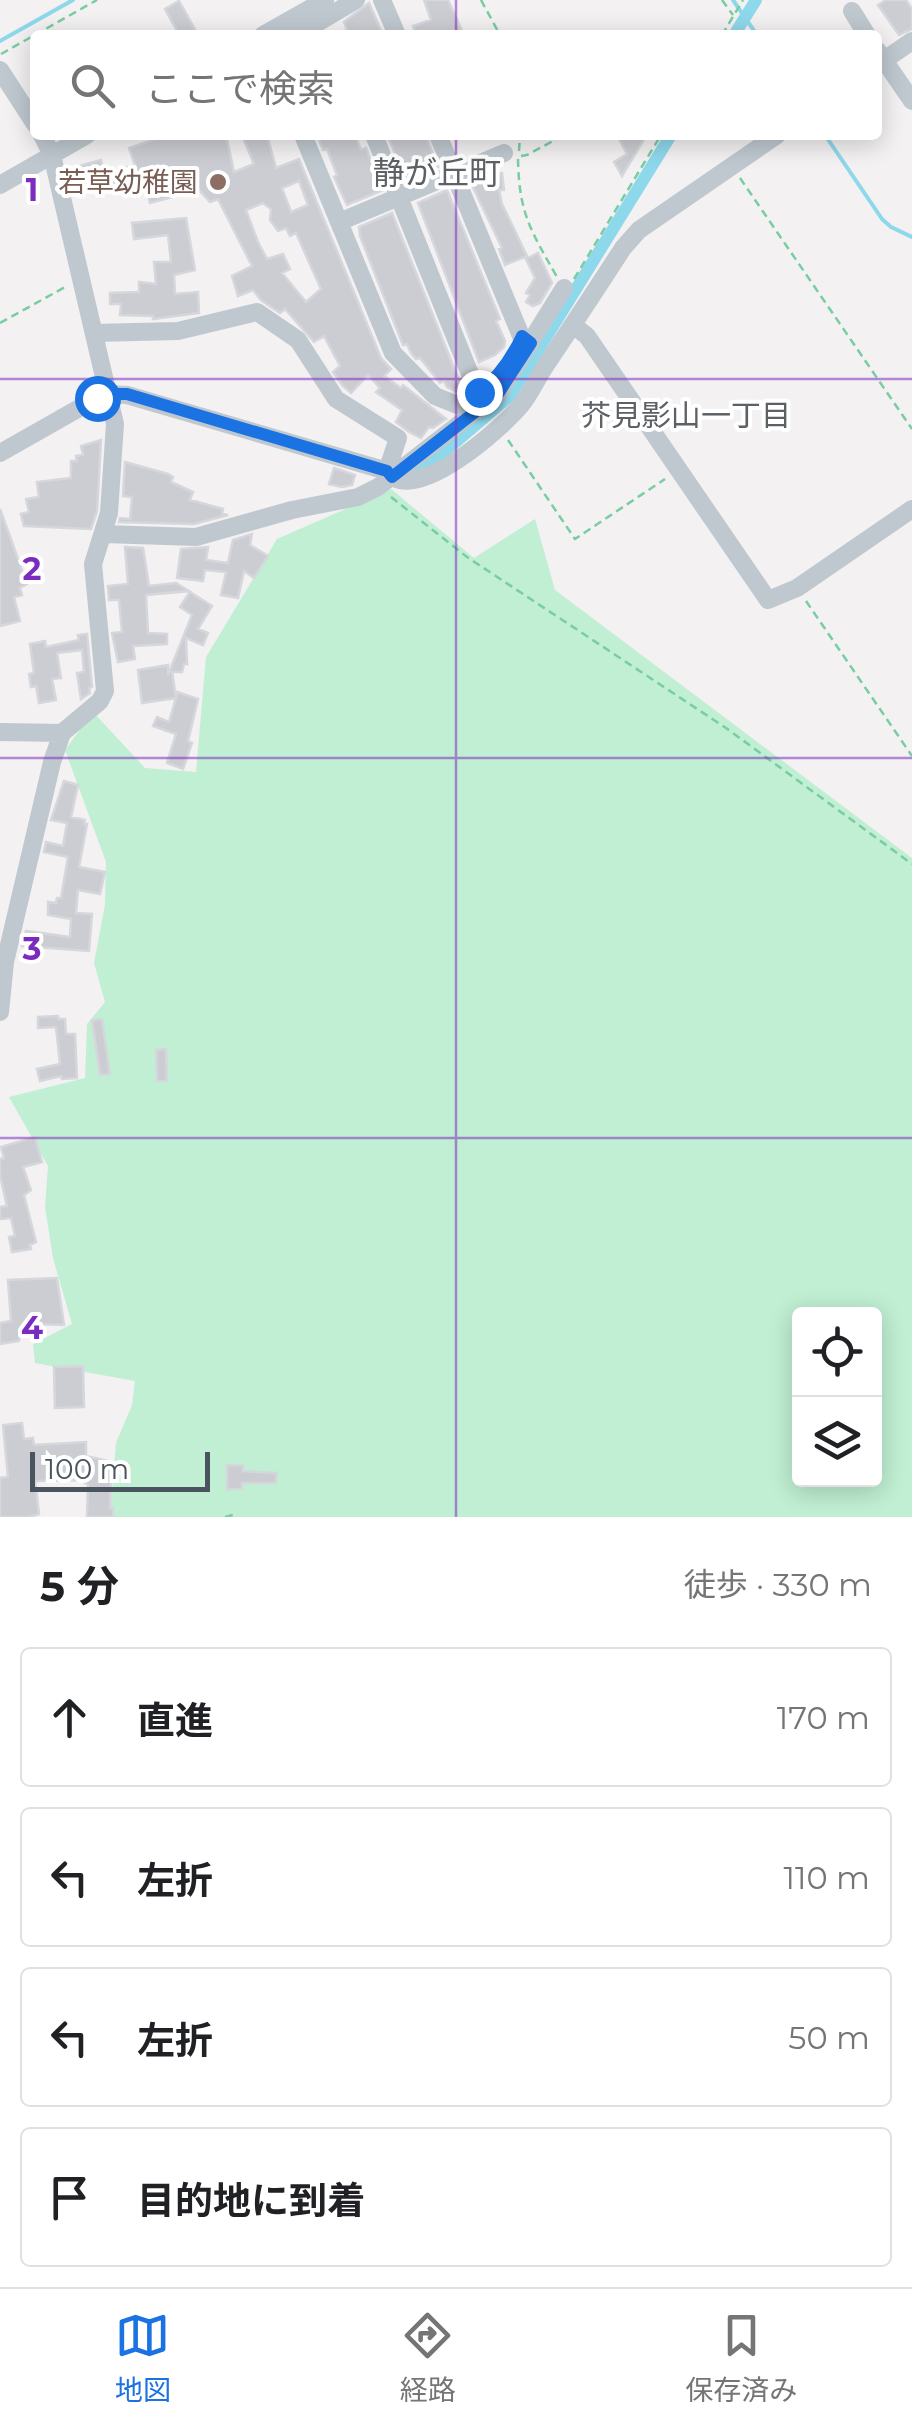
<!DOCTYPE html>
<html lang="ja">
<head>
<meta charset="utf-8">
<style>
  body { margin:0; font-family:Montserrat,"Noto Sans JP",sans-serif; background:#f2f2f2; color:#202124 }
  .controls { position:absolute; right:30px; bottom:30px; display:grid; overflow:hidden; border-radius:10px; box-shadow:0 5px 25px #0003 }
  .controls button { width:90px; height:90px; display:grid; place-items:center; padding:0; border:0; border-bottom:2px solid #e0e0e0; background:#fff; color:#202124; font:50px sans-serif }
  .scale { position:absolute; left:30px; bottom:25px; width:180px; box-sizing:border-box; padding-left:10px; border:5px solid #49545e; border-top:0; font-size:28px; line-height:35px; white-space:nowrap; color:#49545e; -webkit-text-stroke:8px #fff; paint-order:stroke }
  .stop { position:absolute; width:30px; height:30px; margin:-22px; border:8px solid #1b72e2; border-radius:50%; background:#fff }
  .stop.end { background:#1b72e2; border-color:#fff; box-shadow:0 2px 10px #0008 }
  .list { margin:0; padding:0; list-style:none }
  h2 { display:flex; justify-content:space-between; align-items:center; height:130px; margin:0; padding:0 40px; font-size:42px }
  h2 small { font-size:32px; font-weight:400; color:#757577 }
  .list li { display:grid; grid-template-columns:65px 1fr auto; gap:30px; align-items:center; box-sizing:border-box; height:140px; margin:0 20px 20px; padding:0 20px; border:2px solid #e0e0e0; border-radius:10px }
  .list b { display:block; font-size:38px; white-space:nowrap }
  .list em { font-size:32px; font-style:normal; color:#757577 }
  .icon { flex:none; width:55px; height:55px; fill:none; stroke:currentColor; stroke-width:2; stroke-linecap:round; stroke-linejoin:round }
  .map { position:relative; flex:none; width:912px; height:1517px; overflow:hidden }
  .search { position:absolute; background:#fff; box-shadow:0 5px 25px #0003; left:30px; right:30px; top:30px; height:110px; display:flex; align-items:center; gap:25px; box-sizing:border-box; padding:0 35px; border-radius:10px; color:#757577; font-size:38px }
  .sheet { height:770px; background:#fff }
  nav { display:flex; justify-content:space-around; align-items:center; box-sizing:border-box; height:140px; border-top:2px solid #e0e0e0; background:#fff; font-size:28px; color:#757577 }
  nav a { display:grid; justify-items:center; gap:5px }
  nav .on { color:#1b72e2 }
  .map>svg:first-child { display:block }
  .green { fill:#c0efd3; fill-rule:evenodd }
  .lines { fill:none; stroke-linecap:round; stroke-linejoin:round }
  .stream { stroke:#8ed8eb; stroke-width:4 }
  .canal { stroke:#8ed8eb; stroke-width:12 }
  .building { fill:#cbcdd3; stroke:#d5d7dc; stroke-width:2.5; fill-rule:evenodd }
  .path { stroke:#78cda3; stroke-width:2.5; stroke-dasharray:8 5; stroke-linecap:butt }
  .minor { stroke:#bfc8cf; stroke-width:18 }
  .route { stroke:#1b72e2; stroke-width:12 }
  .grid { fill:none; stroke:#7b2cbf; stroke-width:2.5; stroke-opacity:0.55 }
  .education-dot { fill:#8d6e63; stroke:#fff; stroke-width:4 }
  .labels { text-anchor:middle; dominant-baseline:central; stroke-width:8; stroke-linejoin:round; paint-order:stroke }
  .education-label { font-size:28px; fill:#785e54; stroke:#fff; text-anchor:end }
  .neighbourhood-label { font-size:30px; fill:#5d6165; stroke:#fff }
  .quarter-label { font-size:32px; fill:#5d6165; stroke:#fff }
  .grid-label { font-size:32px; text-anchor:middle; font-weight:bold; fill:#7b2cbf; stroke:#fff; stroke-width:8; stroke-linejoin:round; paint-order:stroke }
</style>
</head>
<body>
<div class="map">
<svg width="912" height="1517" viewBox="0 0 912 1517">
  <rect width="100%" height="100%" fill="#f3f1f1"/>
  <path class="green" d="M391,489L474,558L535,519L555,590L912,858V1517H110L116,1443L132,1405L135,1381L35,1363L33,1344L72,1324L53,1258L45,1207L48,1166L9,1097L85,1078L87,1024L105,1002L94,963L105,905L106,862L65,750L93,712L145,768L196,772L206,657L277,539ZM800,1314H874V1480H800Z"/>
  <g class="lines">
    <path class="stream" d="M733,0L757,35
      M0,41L73,0
      M825,135L882,219L891,227L912,237"/>
    <path class="canal" d="M734,35L756,0
      M418,474L510,396L671,135"/>
  </g>
  <path class="building" d="M424,0H448L464,35H416L413,26L431,20Z
    M886,0H906L912,9V29L899,35L878,5Z
    M179,1L187,15L198,35H180L172,22L165,9Z
    M369,3L383,35H349L344,22Z
    M167,135H226L234,172L254,164L242,135H267L276,168L299,159L381,358L391,369L384,376L401,388L403,385L446,419L433,428L429,427L421,438L409,432L396,422L402,410L376,392L380,388L368,375L351,393L342,385L333,372L340,366L324,336L314,342L285,309L280,313L261,300L253,290L238,296L232,276L252,266L218,199L210,202L199,190L150,203L144,176L74,196L68,169L101,160L104,173L135,165L129,148ZM299,181L308,205L291,212L282,188ZM263,203L271,209L270,220L278,231L286,228L290,236L296,233L321,289L306,302L282,273L290,269L283,254L267,259L258,242L246,210Z
    M317,135H355L361,150L366,148L383,190L347,205L334,177L337,175L327,149L323,150Z
    M387,135H426L438,167L405,177Z
    M617,135H639L643,141L622,176L614,162L627,154Z
    M502,173L504,190H499L502,204L527,256L505,265L499,249L502,248L470,181L487,174Z
    M447,190L491,297L500,319L496,321L505,341L504,347L495,355L479,362L418,203Z
    M392,213L462,388L456,391L447,387L444,381L440,383L420,358L416,359L411,353L407,344L403,345L360,236L359,227Z
    M186,218L195,270L174,275L175,294L198,292L199,313L153,319V316L120,315L121,304H110V293L139,292V282L156,284L154,262H171L168,235L134,239L132,223Z
    M538,253L552,283L540,303L533,306L526,302L530,295L526,293L535,278L526,259Z
    M101,440L97,511L91,529L24,526L21,514L29,512L26,499L39,497L37,482L71,478V461H77L76,456L83,455L81,446Z
    M125,462L168,474L173,477L171,482L193,492L190,500L223,509L222,514L228,515L194,524L119,522L120,518L130,519L132,497L123,496Z
    M334,468L355,475L352,485L342,487L329,484Z
    M0,509L27,584L20,588L22,595L14,597L20,621L0,626Z
    M252,534L250,545L268,556L254,578L244,571L238,598L221,595L226,572L205,570L203,581L177,578L181,549L208,547L206,560L228,563L233,540Z
    M125,547L143,548L149,586L176,583L189,591L146,595L148,633L167,634V644L133,646L135,659L118,662L112,633L122,632L119,600H109L108,586L128,584Z
    M190,592L212,606L198,629L208,633L203,645L186,638L187,664H184L182,672H172L176,698L177,692L198,699L188,741L192,743L183,769L167,763L176,734L153,726L157,717L169,722L176,698L142,703L138,670L168,665V675L192,615L180,607Z
    M87,634L92,687L89,688L90,693L81,699L77,673L84,672L82,650L57,653L61,678L52,679L56,700L39,703L36,686L31,687L29,674L34,673L30,644L45,641L46,647L79,640L78,635Z
    M64,781L78,785L71,817L85,820L84,824H87L79,867L105,872L100,894L78,890L76,913L92,914L89,951L22,946L26,931L70,937L71,919L48,915V902L56,903L57,898H61L68,857L44,852L46,842L63,846L67,823L51,820Z
    M58,1016V1019H65L66,1034H75L77,1078L62,1079L61,1076L40,1081L37,1069L60,1064L56,1027L38,1028V1017Z
    M102,1019L110,1074L100,1075L92,1020Z
    M166,1049L167,1081H157L156,1050Z
    M35,1137L42,1162L23,1167L31,1190L24,1195L36,1242L30,1245L31,1249L12,1252L9,1237L15,1236L11,1218L0,1219V1207L7,1206L0,1175V1159L4,1158L1,1147Z
    M57,1278L64,1325L36,1324V1329L20,1330L19,1341L0,1344V1323L11,1321L8,1280Z
    M83,1366L84,1407L55,1408L54,1367Z
    M22,1423L24,1439L33,1438L34,1445L86,1442V1456L112,1462L110,1508H113V1517H87L88,1485L81,1480L35,1481L39,1514L29,1517H0V1478L8,1477L3,1425Z
    M227,1465H243V1471L277,1473L276,1483H242V1489H227Z"/>
  <g class="lines">
    <path class="path" d="M481,0L500,35
      M722,0L733,15
      M722,35L743,0
      M1,54L97,0
      M519,151L520,135
      M521,156L527,155L564,135
      M518,159C519,214 531,231 557,277
      M740,178L912,429
      M574,279L661,135
      M0,323L67,286
      M508,440L575,539L665,479
      M391,497L467,557L726,728L912,864
      M806,601L912,756
      M225,1517L237,1514"/>
    <path class="minor" d="M382,0L397,35
      M852,11L867,35
      M263,35L325,0
      M297,35L356,0
      M877,50L912,101
      M877,65L912,41
      M0,70L35,124
      M303,135L339,222
      M374,135L476,389L479,392L488,386
      M438,135L521,336L531,343
      M0,185L87,135
      M573,325L587,336L768,600L797,588L912,509
      M94,333L178,331L257,312L298,340L336,399L398,438L387,471
      M479,392L457,405L435,396L393,353L339,222L504,153
      M0,453L97,398L108,394L127,395L387,471C414,507 501,429 521,405C531,393 537,378 546,365C572,326 598,287 623,248L639,230L777,135
      M103,534L196,537L292,510L358,497L378,487L498,394L564,288
      M0,732L62,733
      M0,1012L5,962L52,762L62,733L100,701L105,691L93,564L109,513L115,424L52,155L42,135"/>
  </g>
  <g class="lines">
    <path class="route" d="M97,398L108,394H127L387,471L392,477L498,394L531,343L522,336C511,359 498,378 479,392"/>
  </g>
  <path class="grid" d="M456,0V35M456,135V1517M0,379H912M0,758H912M0,1138H912"/>
  <circle class="education-dot" cx="218" cy="182" r="10"/>
  <g class="labels">
    <g class="education-label">
      <text x="198" y="182">若草幼稚園</text>
    </g>
    <g class="neighbourhood-label">
      <text x="686" y="415">芥見影山一丁目</text>
    </g>
    <g class="quarter-label">
      <text x="437" y="172">静が丘町</text>
    </g>
  </g>
  <g class="grid-label">
    <text x="32" y="201">1</text>
    <text x="32" y="580">2</text>
    <text x="32" y="960">3</text>
    <text x="32" y="1339">4</text>
  </g>
</svg>
<div class="controls">
<button><svg class="icon" aria-label="locate" viewBox="0 0 24 24"><circle cx="12" cy="12" r="6"/><path d="M12 2v4M12 18v4M2 12h4M18 12h4"/></svg></button>
<button><svg class="icon" aria-label="layers" viewBox="0 0 24 24"><path d="M12 4l9 5-9 5-9-5zM3 14l9 5 9-5"/></svg></button>
</div>
<div class="scale">100 m</div>
<div class="stop" style="left:97px;top:398px"></div>
<div class="stop end" style="left:479px;top:392px"></div>
<div class="search"><svg class="icon" aria-label="search" viewBox="0 0 24 24"><circle cx="10" cy="10" r="6"/><path d="M15 15l6 6"/></svg>ここで検索</div>
</div>
<section class="sheet">
<h2>5 分<small>徒歩 · 330 m</small></h2>
<ul class="list">
<li><svg class="icon" aria-label="ahead" viewBox="0 0 24 24"><path d="M12 20V5M6 11l6-6 6 6"/></svg><div><b>直進</b></div><em>170 m</em></li>
<li><svg class="icon" aria-label="left" viewBox="0 0 24 24"><path d="M17 20v-9H6M10 6l-5 5 5 5"/></svg><div><b>左折</b></div><em>110 m</em></li>
<li><svg class="icon" aria-label="left" viewBox="0 0 24 24"><path d="M17 20v-9H6M10 6l-5 5 5 5"/></svg><div><b>左折</b></div><em>50 m</em></li>
<li><svg class="icon" aria-label="arrive" viewBox="0 0 24 24"><path d="M6 21V4h12l-3 4 3 4H6"/></svg><div><b>目的地に到着</b></div></li>
</ul>
</section>
<nav>
<a class="on"><svg class="icon" aria-label="map" viewBox="0 0 24 24"><path d="M3 6l6-2 6 2 6-2v14l-6 2-6-2-6 2zM9 4v14M15 6v14"/></svg>地図</a>
<a><svg class="icon" aria-label="directions" viewBox="0 0 24 24"><path d="M12 3l9 9-9 9-9-9zM9 14v-3h6M13 9l2 2-2 2"/></svg>経路</a>
<a><svg class="icon" aria-label="saved" viewBox="0 0 24 24"><path d="M7 4h10v16l-5-4-5 4z"/></svg>保存済み</a>
</nav>
</body>
</html>
